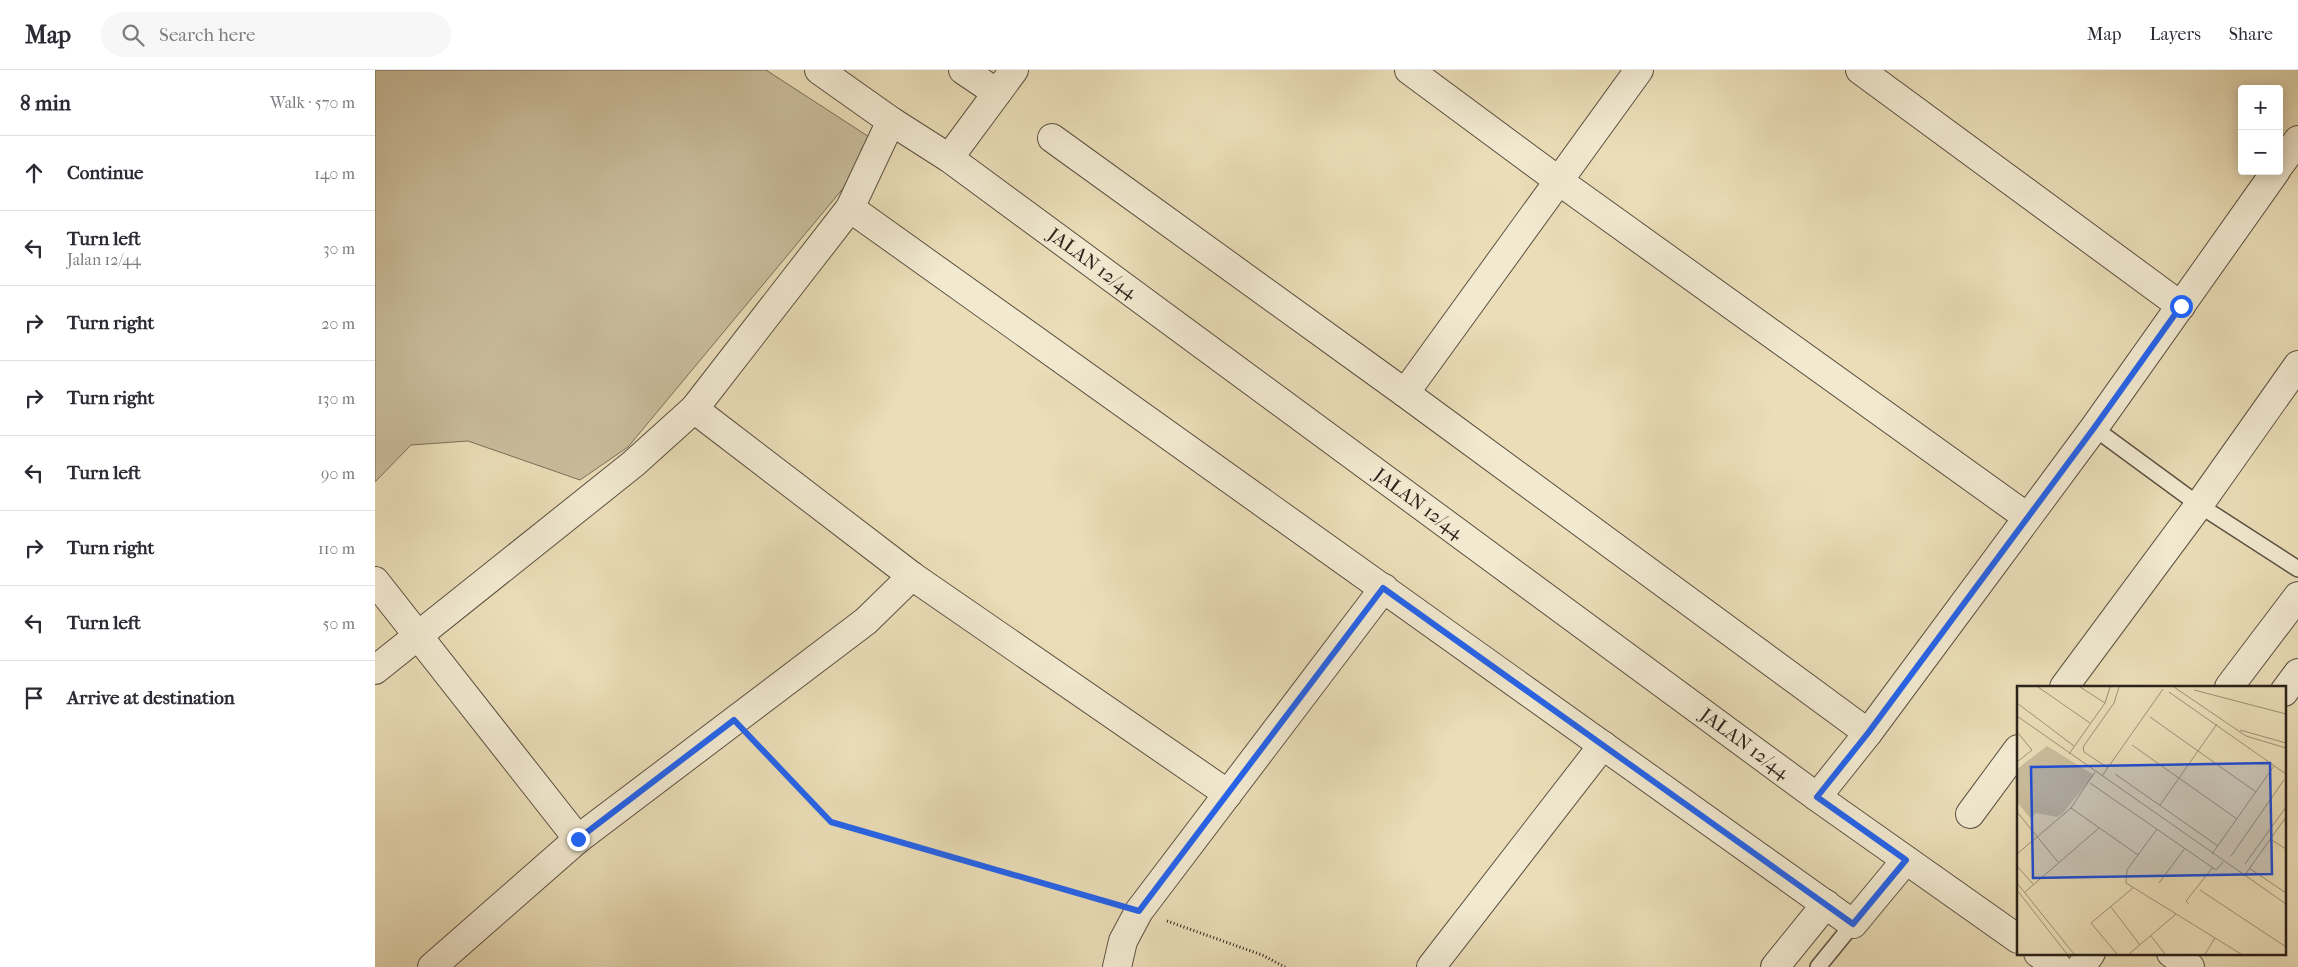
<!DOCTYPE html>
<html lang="en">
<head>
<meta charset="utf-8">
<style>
  body { margin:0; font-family:"IM FELL French Canon",serif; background:#f7f7f7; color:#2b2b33 }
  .controls { position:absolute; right:15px; top:15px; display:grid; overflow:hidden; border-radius:5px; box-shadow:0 2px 12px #0003 }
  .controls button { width:45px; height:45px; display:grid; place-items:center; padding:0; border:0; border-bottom:1px solid #e1e1e2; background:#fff; color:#2b2b33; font:25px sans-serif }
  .stop { position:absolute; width:15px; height:15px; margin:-11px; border:4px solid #2563eb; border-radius:50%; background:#fff }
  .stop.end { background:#2563eb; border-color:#fff; box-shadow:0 1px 5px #0008 }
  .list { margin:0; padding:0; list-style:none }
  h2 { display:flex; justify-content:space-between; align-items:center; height:65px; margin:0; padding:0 20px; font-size:21px }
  h2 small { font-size:16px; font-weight:400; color:#7c7c81 }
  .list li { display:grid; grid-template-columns:32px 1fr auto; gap:15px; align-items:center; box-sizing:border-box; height:75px; padding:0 20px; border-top:1px solid #e1e1e2 }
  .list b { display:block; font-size:19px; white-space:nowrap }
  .list p { margin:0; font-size:16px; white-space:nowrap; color:#7c7c81 }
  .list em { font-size:16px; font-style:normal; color:#7c7c81 }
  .icon { flex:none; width:28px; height:28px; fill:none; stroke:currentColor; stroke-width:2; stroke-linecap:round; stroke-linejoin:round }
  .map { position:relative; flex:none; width:1923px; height:897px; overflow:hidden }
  header { display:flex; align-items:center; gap:30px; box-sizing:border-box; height:70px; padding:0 25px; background:#fff; border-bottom:1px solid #e1e1e2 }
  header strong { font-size:24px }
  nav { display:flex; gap:28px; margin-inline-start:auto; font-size:18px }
  .search { width:350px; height:45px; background:#f7f7f7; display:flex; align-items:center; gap:12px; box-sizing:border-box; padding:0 18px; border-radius:28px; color:#7c7c81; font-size:19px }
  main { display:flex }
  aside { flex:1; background:#fff }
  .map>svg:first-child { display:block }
  .green { fill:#cabd9c; stroke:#7b705b }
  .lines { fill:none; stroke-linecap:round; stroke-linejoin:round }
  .lane-casing { stroke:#5c5141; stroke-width:18 }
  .street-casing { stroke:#5c5141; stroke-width:30 }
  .path { stroke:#2c221a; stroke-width:3; stroke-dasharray:1 2.5; stroke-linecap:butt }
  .lane { stroke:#f1e9d0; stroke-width:15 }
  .street { stroke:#f1e9d0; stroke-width:28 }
  .route { stroke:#2563eb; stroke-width:6 }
  .labels { text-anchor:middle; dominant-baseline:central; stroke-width:4.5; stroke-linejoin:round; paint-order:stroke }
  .street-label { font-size:19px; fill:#2c221a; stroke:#f1e9d0 }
  .inset-road { fill:none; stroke:#9e9278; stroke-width:1 }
  .view { fill:#1d4ed8; fill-opacity:0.15; stroke:#1d4ed8; stroke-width:2.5 }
  .inset-edge { fill:none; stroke:#2c221a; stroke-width:2.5 }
</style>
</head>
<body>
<header>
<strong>Map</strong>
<div class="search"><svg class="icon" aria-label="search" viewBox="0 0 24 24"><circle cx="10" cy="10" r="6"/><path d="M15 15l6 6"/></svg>Search here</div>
<nav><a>Map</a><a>Layers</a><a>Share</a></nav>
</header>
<main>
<aside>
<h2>8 min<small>Walk · 570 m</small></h2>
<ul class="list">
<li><svg class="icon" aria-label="ahead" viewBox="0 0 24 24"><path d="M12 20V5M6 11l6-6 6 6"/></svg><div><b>Continue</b></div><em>140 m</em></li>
<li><svg class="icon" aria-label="left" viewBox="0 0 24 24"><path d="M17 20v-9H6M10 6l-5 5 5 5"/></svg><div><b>Turn left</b><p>Jalan 12/44</p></div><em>30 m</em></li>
<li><svg class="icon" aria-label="right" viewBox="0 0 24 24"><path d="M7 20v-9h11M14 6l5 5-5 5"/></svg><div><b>Turn right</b></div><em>20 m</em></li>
<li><svg class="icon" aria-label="right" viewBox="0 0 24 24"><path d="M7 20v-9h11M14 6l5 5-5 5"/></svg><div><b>Turn right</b></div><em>130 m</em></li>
<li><svg class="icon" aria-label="left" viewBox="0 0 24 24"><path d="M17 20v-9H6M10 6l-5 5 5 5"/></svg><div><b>Turn left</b></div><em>90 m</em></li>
<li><svg class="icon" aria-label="right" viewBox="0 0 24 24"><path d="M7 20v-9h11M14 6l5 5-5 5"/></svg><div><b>Turn right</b></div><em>110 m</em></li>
<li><svg class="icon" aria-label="left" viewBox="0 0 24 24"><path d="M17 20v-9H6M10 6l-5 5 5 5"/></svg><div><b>Turn left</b></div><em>50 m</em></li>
<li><svg class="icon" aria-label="arrive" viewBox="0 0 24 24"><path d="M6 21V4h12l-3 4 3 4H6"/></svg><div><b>Arrive at destination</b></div></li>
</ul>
</aside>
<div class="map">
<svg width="1923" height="897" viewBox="0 0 1923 897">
  <rect width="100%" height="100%" fill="#eaddb7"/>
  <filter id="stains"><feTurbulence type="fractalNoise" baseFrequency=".004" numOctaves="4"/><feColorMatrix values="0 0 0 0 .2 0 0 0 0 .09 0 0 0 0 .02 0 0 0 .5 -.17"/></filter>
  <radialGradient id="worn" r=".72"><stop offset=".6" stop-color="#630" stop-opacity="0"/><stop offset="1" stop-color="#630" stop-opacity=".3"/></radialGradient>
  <path class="green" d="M0,0H391L505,74L253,377L205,410L93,371L36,375L0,412Z"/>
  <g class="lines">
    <g class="lane-casing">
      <path id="lane" d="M1719,358L1824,435L1923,499
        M1443,897L1478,854"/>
    </g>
    <g class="street-casing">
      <g id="street">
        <path id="s1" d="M444,0L516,51L574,88L1442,727L1643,869"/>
        <path d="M588,0L622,23"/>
        <path d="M1034,0L1184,111L1652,447"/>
        <path d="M1485,0L1806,236"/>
        <path d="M677,68L1030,323L1493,663"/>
        <path d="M574,88L639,0"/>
        <path d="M1904,96L1923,70"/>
        <path d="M475,138L1478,854L1531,790"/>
        <path d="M1030,323L1264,0"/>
        <path d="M319,339L537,506L853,724"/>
        <path d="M0,511L203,769"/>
        <path d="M0,600L258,394L319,339L475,138L516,51"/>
        <path d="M1689,617L1824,435L1923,295"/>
        <path d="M1854,617L1923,526"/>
        <path d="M1909,622L1923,603"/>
        <path d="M1442,727L1493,663L1719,358L1901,101"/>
        <path d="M1595,744L1643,679"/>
        <path d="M1663,883L1683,897"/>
        <path d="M1796,883L1815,897"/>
        <path d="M57,897L203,769L491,551L537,506"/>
        <path d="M742,897L748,871L764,841L1009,518"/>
        <path d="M1056,897L1228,675"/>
        <path d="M1400,897L1451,834"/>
        <path d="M1706,897L1716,883"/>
      </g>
    </g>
    <path class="path" d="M378,671L457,752L736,833
      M792,851L887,885L910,897"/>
    <use href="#lane" class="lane"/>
    <use href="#street" class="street"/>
  </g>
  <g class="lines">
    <path class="route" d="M203,769L359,650L456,752L764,841L1008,518L1478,854L1531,790L1442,727L1493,663L1719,358L1806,236"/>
  </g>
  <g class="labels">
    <g class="street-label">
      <text stroke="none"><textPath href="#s1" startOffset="335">JALAN 12/44</textPath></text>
      <text stroke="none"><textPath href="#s1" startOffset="740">JALAN 12/44</textPath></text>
      <text stroke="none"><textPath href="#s1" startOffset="1145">JALAN 12/44</textPath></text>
    </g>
  </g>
  <g transform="translate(1642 616)">
    <rect width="269" height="269" fill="#eaddb7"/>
    <path d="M30,60L77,89L46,127L40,131L19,127L14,133L0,116V83Z" fill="#cabd9c"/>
    <path class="inset-road" d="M21,1L73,37M63,1L88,17M157,1L229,50L269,62M177,4L269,28M152,6L269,88M0,17L57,60M0,30L269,218M133,31L239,106M223,44L269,57M0,46L15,64L0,76M115,59L220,133M52,68L88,17L93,1M91,82L67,66L66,61L97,17L102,1M98,88L201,160M85,90L146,3M73,97L199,184L206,176M143,119L200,38M54,122L121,169M0,126L41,176M140,143L110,184L109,197L224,268M253,153L269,163M0,168L54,122L78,86M195,168L257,80M214,170L267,94M228,178L269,121M0,180L16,198M232,182L269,207M227,190L269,131M0,197L57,268M142,197L168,162M0,204L50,268M183,204L269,261M8,206L82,142M172,218L169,215L196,181M94,221L123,259M134,250L148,268M100,268L74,237L116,202M112,268L159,228M188,268L198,252"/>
    <path class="view" d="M253,77L255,188L16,192L14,81Z"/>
    <rect width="269" height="269" class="inset-edge"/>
  </g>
  <rect width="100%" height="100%" filter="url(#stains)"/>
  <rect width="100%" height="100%" fill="url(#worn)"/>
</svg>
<div class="controls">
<button>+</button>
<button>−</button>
</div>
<div class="stop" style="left:1806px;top:236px"></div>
<div class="stop end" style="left:203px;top:769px"></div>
</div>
</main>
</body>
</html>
